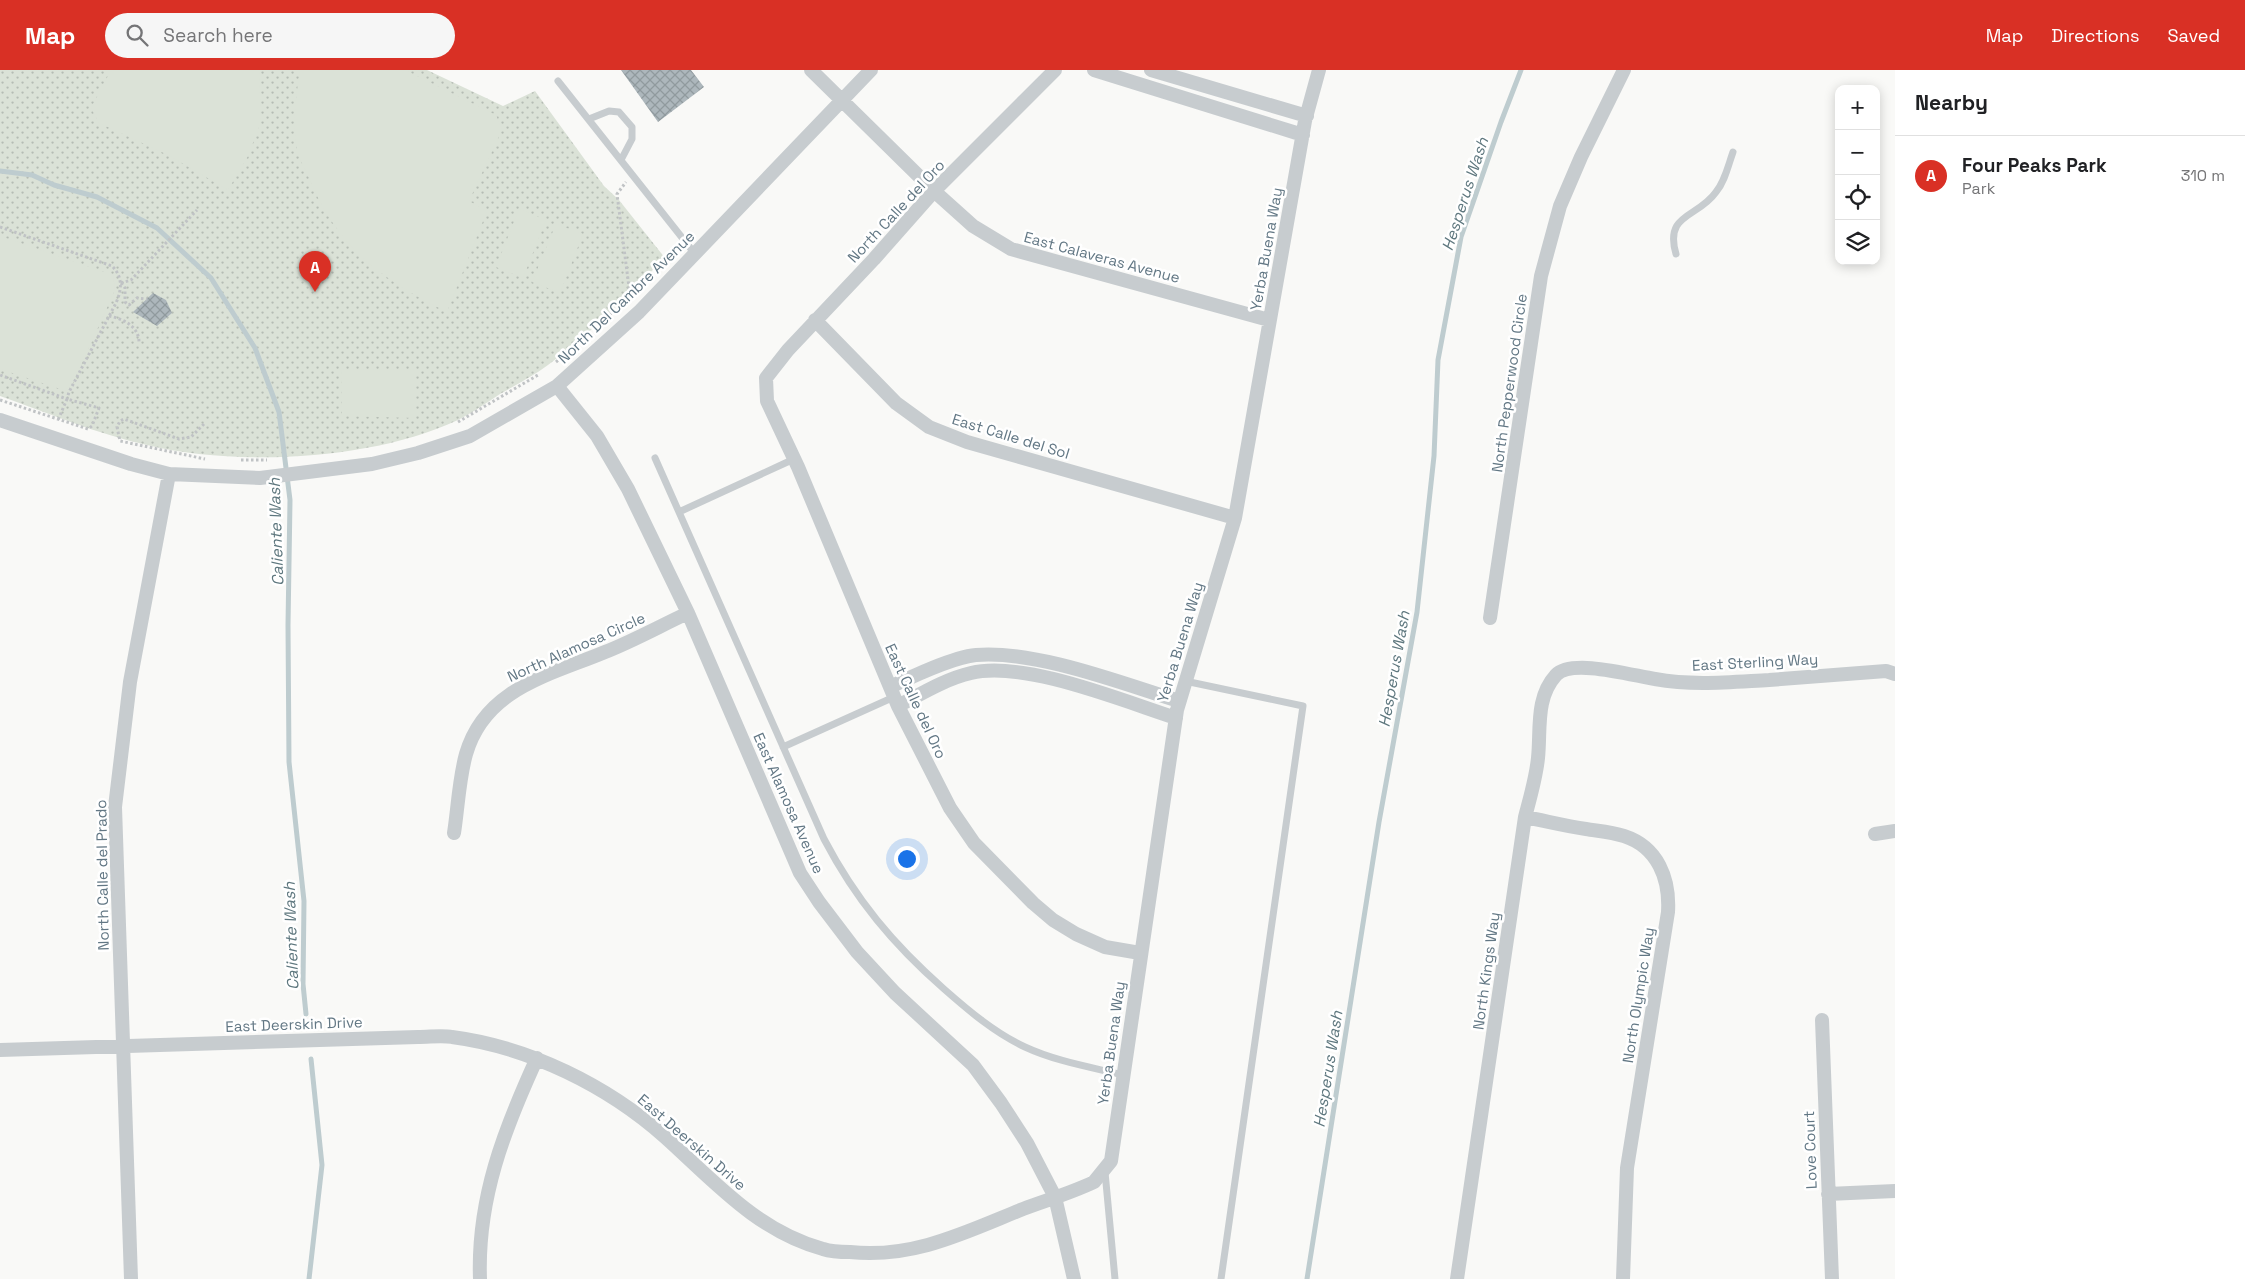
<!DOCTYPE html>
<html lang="en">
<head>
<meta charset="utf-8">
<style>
  body { margin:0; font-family:"Space Grotesk",sans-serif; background:#f6f6f6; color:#202124 }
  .controls { position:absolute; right:15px; top:15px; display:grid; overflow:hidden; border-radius:10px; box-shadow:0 2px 12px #0003 }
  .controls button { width:45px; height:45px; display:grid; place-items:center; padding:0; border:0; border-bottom:1px solid #e0e0e0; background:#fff; color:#202124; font:25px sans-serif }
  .you { position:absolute; left:906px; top:788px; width:18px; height:18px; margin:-12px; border:4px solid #fff; border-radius:50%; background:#1a73e8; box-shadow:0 0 0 8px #1a73e833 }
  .badge { display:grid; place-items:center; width:32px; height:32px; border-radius:50%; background:#d93025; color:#fff; font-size:16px; font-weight:700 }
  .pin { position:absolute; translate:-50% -41px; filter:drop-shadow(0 1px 2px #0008) }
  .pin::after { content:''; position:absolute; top:26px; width:18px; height:15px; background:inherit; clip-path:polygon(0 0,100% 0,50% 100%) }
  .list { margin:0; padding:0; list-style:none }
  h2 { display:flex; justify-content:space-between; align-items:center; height:65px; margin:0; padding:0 20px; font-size:21px }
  h2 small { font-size:16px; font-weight:400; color:#757577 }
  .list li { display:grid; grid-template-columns:32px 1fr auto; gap:15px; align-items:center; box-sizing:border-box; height:80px; padding:0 20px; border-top:1px solid #e0e0e0 }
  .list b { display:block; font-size:19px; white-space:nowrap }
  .list p { margin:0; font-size:16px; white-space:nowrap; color:#757577 }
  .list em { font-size:16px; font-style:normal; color:#757577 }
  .icon { flex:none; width:28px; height:28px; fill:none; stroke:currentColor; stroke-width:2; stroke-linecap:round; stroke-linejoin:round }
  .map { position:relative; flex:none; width:1895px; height:1209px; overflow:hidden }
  header { display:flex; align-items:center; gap:30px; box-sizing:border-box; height:70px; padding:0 25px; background:#d93025; color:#fff }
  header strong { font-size:24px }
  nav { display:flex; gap:28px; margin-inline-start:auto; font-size:18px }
  .search { width:350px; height:45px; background:#f6f6f6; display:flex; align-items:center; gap:12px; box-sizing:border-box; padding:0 18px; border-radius:28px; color:#757577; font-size:19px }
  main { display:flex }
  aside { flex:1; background:#fff }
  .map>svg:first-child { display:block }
  .park { fill:url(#park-dots) }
  .pitch { fill:#dbe2d7 }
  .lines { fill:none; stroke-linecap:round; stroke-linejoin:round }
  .stream { stroke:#becccf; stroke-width:5 }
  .building { fill:url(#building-cross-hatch) }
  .path { stroke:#c0c3c5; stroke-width:3; stroke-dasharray:2.5 2.5; stroke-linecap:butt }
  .service { stroke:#c7cccf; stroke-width:7 }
  .minor { stroke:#c7cccf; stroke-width:14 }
  .labels { text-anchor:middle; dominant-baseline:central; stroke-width:5; stroke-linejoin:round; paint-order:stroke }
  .street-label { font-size:15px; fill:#627784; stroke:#fff }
  .water-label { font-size:16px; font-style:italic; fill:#5e777e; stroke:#fff }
</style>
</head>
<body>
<header>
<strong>Map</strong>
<div class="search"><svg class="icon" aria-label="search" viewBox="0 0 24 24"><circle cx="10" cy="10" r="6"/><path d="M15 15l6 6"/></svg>Search here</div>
<nav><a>Map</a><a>Directions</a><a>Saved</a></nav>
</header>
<main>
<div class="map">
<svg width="1895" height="1209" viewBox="0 0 1895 1209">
  <defs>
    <pattern id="park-dots" width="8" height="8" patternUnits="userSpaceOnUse" patternTransform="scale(1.25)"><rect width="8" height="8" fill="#dbe2d7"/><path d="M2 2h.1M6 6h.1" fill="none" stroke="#b5bcb4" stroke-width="1.8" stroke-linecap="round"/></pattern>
    <pattern id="building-cross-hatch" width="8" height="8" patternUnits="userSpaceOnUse" patternTransform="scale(1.25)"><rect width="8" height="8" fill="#adb7bc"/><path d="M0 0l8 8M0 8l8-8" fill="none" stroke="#909a9e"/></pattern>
  </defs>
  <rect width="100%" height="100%" fill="#f9f9f7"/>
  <path class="park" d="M0,0H427L503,36L535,21L604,116L619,130L665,188C627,225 591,264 548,295C533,306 516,315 500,324C486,333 472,343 458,350C373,390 238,397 147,375C97,364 48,343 0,326Z"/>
  <path class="pitch" d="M111,0H259L261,52L248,86L228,120L168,85L99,53L91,38Z
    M300,0H405L496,45L502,60L469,131L487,141L447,242C382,210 337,177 309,108C305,99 299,89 297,80C292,53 296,26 300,0Z
    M519,139L546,150L523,208L496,197Z
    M556,154L583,164L560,223L532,212Z
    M0,166L113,205L115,220L69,322L0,299Z
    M341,299L416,300V348L342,346Z"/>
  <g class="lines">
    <path class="stream" d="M0,101L32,105L54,115L97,127L157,158L211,208L255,278L279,342L290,430L288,555L289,692L304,831L303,914L306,944
      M309,1209L322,1095L311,989
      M1307,1209L1379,752L1417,542L1434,386L1438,290L1461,167L1501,52L1521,0"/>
  </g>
  <path class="building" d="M621,0H691L704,17L658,52Z
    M153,223L166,230L172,243L157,256L133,242Z"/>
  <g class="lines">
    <path class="path" d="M0,157L112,196C123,207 122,219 116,233L69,322L67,329L0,305
      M121,213L131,210L197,140
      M121,213L125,218V232L129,235L137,228L147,229
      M630,225L652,204
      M109,246C124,249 140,257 139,274
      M595,259L630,225L617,124L626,112
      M556,292L584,268
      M0,330L88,359L92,356L99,338L67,329L58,350
      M458,352L538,305
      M204,354L191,367L179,369L124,349L120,351L117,357L120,371L205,389
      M241,390H267"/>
    <path class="service" d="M558,11L695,184
      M589,49L609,41L619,42L632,57V69L621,90
      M1676,184C1664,143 1698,148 1716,122C1725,111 1728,96 1733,82
      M655,388L824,769C856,830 893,874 944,919C969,941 995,963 1025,977C1055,991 1090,997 1123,1005
      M679,442L794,389
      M1185,611L1303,636L1221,1209
      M783,677L894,627
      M1105,1102L1115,1209"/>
    <path class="minor" d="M811,0L934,121L973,156L1011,179L1269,250
      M1055,0L934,121L874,189L788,280L766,308L767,331L798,397L898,636L950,738L974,773L1033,833L1053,850L1076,864L1105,877L1140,883
      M1094,0L1303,65
      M1151,0L1307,46
      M815,250L896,333L929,357L967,372L1235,448
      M557,316L597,366L628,419L688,543L800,803L819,832L857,882L895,923L973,995L1001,1033L1027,1073L1055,1127L1074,1209
      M0,350L131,394L169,404L260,408L372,394L418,383L470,366L557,316L639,242L871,0
      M1490,548L1541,206L1560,136L1581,87L1624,0
      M890,617C911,607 953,587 976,585C1036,580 1121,613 1179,631
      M898,636C921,624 945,609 971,603C1024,590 1123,631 1176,648
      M1525,747C1546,751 1566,756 1586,759C1598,761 1611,762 1624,766C1658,777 1670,809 1668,842L1627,1098L1623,1209
      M454,763C458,737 459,709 466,684C485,618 550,605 605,582C633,571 660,556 688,543
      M1875,764L1895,761
      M1822,950L1832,1209
      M0,980L418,967C430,967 442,965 452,967C529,977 608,1016 665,1067C714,1111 757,1161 823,1179C832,1182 841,1182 850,1182C913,1189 966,1162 1023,1139C1047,1130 1071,1123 1094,1112L1111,1091L1177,640L1235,448L1305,51L1319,0
      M1828,1124L1895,1121
      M131,1209L115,737L130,612L169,404
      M480,1209C477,1129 504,1060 537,988
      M1457,1209L1525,747C1530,728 1536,708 1538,688C1541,660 1535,628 1556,605C1572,588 1634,606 1655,609C1693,616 1731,612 1769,610C1808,607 1847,604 1886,601L1895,604"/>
  </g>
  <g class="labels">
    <g class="street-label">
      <text transform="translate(896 141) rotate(-47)">North Calle del Oro</text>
      <text transform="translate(1266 179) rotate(-80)">Yerba Buena Way</text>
      <text transform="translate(1102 187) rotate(15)">East Calaveras Avenue</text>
      <text transform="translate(626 227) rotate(-44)">North Del Cambre Avenue</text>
      <text transform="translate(1509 313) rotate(-82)">North Pepperwood Circle</text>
      <text transform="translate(1011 366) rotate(17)">East Calle del Sol</text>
      <text transform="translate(1180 572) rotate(-73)">Yerba Buena Way</text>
      <text transform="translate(576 577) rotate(-24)">North Alamosa Circle</text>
      <text transform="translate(1755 592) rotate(-3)">East Sterling Way</text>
      <text transform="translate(916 631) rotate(65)">East Calle del Oro</text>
      <text transform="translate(789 733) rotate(66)">East Alamosa Avenue</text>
      <text transform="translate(102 805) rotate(-91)">North Calle del Prado</text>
      <text transform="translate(1486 901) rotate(-82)">North Kings Way</text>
      <text transform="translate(1638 925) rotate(-81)">North Olympic Way</text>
      <text transform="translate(294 954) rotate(-2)">East Deerskin Drive</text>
      <text transform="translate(1111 973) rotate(-82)">Yerba Buena Way</text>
      <text transform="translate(692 1072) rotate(41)">East Deerskin Drive</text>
      <text transform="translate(1810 1080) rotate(-92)">Love Court</text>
    </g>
    <g class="water-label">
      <text transform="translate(1465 124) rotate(-72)">Hesperus Wash</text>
      <text transform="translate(276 462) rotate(-92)">Caliente Wash</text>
      <text transform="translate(1394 599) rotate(-80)">Hesperus Wash</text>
      <text transform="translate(291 866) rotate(-92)">Caliente Wash</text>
      <text transform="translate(1328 999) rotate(-81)">Hesperus Wash</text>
    </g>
  </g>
</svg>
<div class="controls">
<button>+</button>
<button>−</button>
<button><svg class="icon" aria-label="locate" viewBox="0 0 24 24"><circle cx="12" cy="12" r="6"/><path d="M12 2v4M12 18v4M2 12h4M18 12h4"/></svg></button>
<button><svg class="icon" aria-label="layers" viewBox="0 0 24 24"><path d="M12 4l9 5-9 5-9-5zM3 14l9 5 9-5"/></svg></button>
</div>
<div class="you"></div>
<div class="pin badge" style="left:315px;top:222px">A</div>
</div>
<aside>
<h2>Nearby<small></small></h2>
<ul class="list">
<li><span class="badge">A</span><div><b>Four Peaks Park</b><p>Park</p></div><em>310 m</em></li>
</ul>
</aside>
</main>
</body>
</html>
